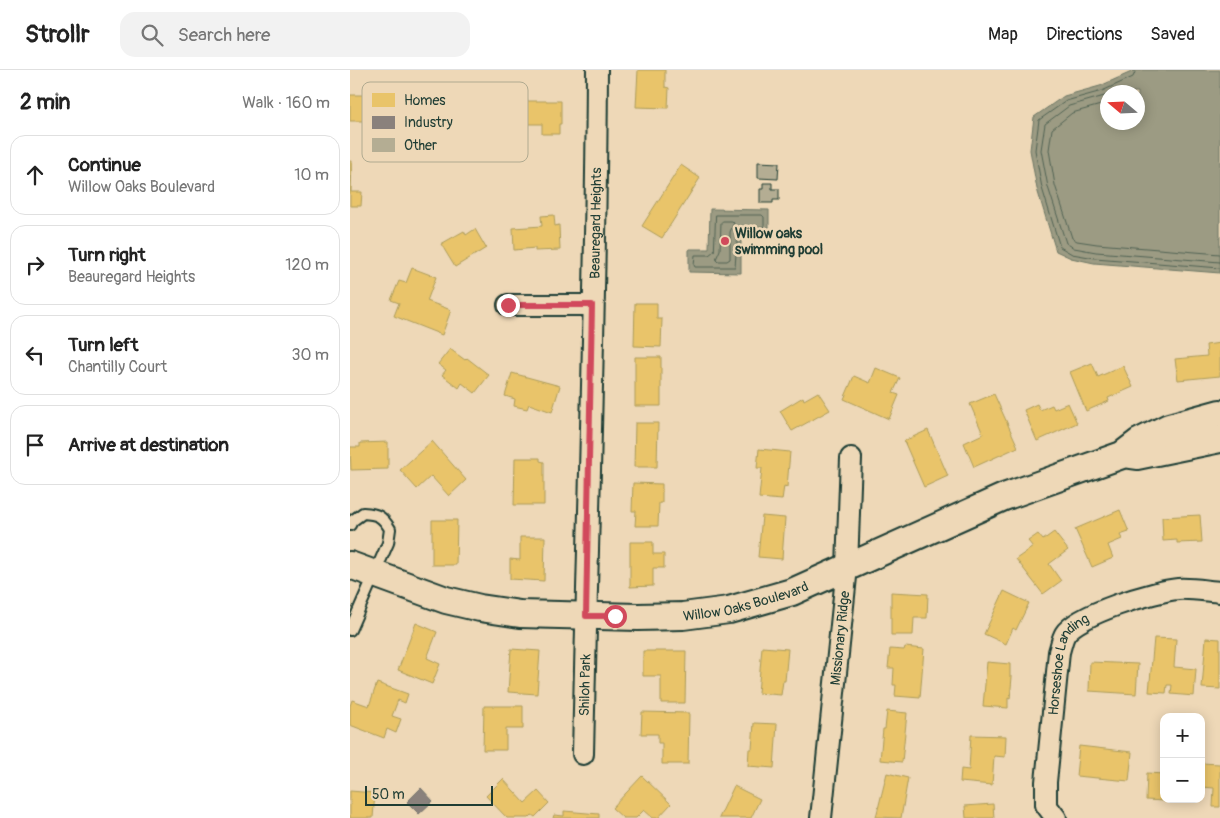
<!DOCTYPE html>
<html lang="en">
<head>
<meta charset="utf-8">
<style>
  body { margin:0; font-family:Pangolin,sans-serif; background:#f2f2f2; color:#222 }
  .controls { position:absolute; right:15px; bottom:15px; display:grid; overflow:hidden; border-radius:10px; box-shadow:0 2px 12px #0003 }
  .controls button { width:45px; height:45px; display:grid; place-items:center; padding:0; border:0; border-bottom:1px solid #e0e0e0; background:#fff; color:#222; font:25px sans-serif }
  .compass { position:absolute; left:750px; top:15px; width:45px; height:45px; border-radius:50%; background:#fff; box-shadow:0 2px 12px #0003; rotate:289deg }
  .scale { position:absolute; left:15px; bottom:12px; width:128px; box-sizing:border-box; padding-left:5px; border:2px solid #1f3d34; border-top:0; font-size:14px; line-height:18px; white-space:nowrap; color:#1f3d34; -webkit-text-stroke:4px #eed8b7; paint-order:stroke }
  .stop { position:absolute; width:15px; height:15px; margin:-11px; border:4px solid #d1495b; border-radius:50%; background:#fff }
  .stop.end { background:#d1495b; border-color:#fff; box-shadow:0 1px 5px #0008 }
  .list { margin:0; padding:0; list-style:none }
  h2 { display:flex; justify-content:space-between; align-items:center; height:65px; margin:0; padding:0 20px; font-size:21px }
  h2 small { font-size:16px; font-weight:400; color:#767676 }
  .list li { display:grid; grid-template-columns:32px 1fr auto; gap:15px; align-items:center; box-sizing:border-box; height:80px; margin:0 10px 10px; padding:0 10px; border:1px solid #e0e0e0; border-radius:15px }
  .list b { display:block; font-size:19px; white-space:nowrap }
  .list p { margin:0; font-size:16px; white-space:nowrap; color:#767676 }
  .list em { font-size:16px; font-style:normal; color:#767676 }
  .icon { flex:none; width:28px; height:28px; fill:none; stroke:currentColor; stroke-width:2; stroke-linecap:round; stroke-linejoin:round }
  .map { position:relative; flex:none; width:870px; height:748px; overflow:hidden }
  header { display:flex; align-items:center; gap:30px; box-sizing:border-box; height:70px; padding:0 25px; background:#fff; border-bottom:1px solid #e0e0e0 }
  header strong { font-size:24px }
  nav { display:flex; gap:28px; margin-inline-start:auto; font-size:18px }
  .search { width:350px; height:45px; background:#f2f2f2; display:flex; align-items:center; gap:12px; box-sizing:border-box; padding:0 18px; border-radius:15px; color:#767676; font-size:19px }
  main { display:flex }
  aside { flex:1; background:#fff }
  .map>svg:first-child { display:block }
  .water { fill:#9c9b83; stroke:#6a7563; fill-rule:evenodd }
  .homes { fill:#e9c46a; stroke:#ac9c5a }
  .industry { fill:#8a817c; stroke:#6a6d66 }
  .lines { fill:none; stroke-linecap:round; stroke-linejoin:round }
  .shore { stroke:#516354; stroke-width:1 }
  .building { fill:#b4ad93; stroke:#1f3d34 }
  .service-casing { stroke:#1f3d34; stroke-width:14 }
  .minor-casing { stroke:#1f3d34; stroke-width:24 }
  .tertiary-casing { stroke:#1f3d34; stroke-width:30 }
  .service { stroke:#eed8b7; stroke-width:10 }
  .minor { stroke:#eed8b7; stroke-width:20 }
  .tertiary { stroke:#eed8b7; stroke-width:26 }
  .route { stroke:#d1495b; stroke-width:6 }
  .poi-dot { fill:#d1495b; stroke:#eed8b7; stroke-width:2 }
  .labels { text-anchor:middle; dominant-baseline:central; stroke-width:5; stroke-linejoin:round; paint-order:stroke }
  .street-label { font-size:14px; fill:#1f3d34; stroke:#eed8b7 }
  .poi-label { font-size:14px; font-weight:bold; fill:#1f3d34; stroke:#eed8b7; text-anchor:start }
  .key { fill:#eed8b7; stroke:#b0aa90; stroke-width:1 }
  .key-label { font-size:14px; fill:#1f3d34 }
</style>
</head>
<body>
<header>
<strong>Strollr</strong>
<div class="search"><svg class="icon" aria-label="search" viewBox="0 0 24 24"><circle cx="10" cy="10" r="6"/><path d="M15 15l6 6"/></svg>Search here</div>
<nav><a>Map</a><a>Directions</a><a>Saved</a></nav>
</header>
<main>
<aside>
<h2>2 min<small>Walk · 160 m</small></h2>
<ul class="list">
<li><svg class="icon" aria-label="ahead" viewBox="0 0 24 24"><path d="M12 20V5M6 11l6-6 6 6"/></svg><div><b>Continue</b><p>Willow Oaks Boulevard</p></div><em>10 m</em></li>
<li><svg class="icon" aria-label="right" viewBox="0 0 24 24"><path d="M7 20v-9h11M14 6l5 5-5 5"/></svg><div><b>Turn right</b><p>Beauregard Heights</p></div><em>120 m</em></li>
<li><svg class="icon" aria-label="left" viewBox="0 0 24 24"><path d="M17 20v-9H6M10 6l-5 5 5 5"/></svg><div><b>Turn left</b><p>Chantilly Court</p></div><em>30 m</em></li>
<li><svg class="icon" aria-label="arrive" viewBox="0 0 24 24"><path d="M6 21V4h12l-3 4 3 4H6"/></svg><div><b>Arrive at destination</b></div></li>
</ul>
</aside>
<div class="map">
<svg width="870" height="748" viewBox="0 0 870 748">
  <rect width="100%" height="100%" fill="#eed8b7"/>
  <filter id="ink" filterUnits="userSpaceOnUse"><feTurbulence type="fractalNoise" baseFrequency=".02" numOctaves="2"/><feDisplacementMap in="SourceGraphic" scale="10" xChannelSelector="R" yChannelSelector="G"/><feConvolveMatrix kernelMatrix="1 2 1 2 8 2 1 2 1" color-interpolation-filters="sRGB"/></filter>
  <g filter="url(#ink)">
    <path class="water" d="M786,0H870V203L744,193L721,188L706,181L687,119L680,80L684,47L714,26L750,16ZM758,22H788V52H758Z
      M360,139L419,140V163H391V203L339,202V179H359Z"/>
    <path class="homes" d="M288,0H315V17L319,18L318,38L286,37Z
      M0,25H28L27,51H0Z
      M168,31H211V54H209V64H192V54H168Z
      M0,91H2L1,122H12L11,136H0Z
      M331,95L350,108L312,168L292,156Z
      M204,145L205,156L209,155L210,180L185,181V178L164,180L163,158L192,156L191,146Z
      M125,159L136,178L105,197L91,174L114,161L116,165Z
      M62,198L86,207L77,231L101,240L92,265L44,246L49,233L41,230L49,211L56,213Z
      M285,233H307V249H312L311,277L284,276Z
      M870,273V306L828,310L825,289L857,286L856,275Z
      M100,279L115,290L117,288L139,305L125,323L112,313L109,318L92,305L96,300L88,294Z
      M285,287H311V336H285Z
      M742,293L748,307L773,296L783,317L758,328L759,331L736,341L720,302Z
      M526,298L550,308L543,323L549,325L539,349L494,329L504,306L520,313Z
      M162,303L210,316L202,342L179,334L177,339L164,336L165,329L155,326Z
      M468,322L480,340L442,361L430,341L453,327L454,330Z
      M644,324L668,377L624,397L614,373L633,364L620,334Z
      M718,333L727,353L687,371L674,340L687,334L690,340L702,335L704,339Z
      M285,353H308L307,397H284Z
      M578,360L598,406L574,417L554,371Z
      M82,371L116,410L99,426L81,406L67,419L50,400Z
      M38,372V399L1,400L0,377H10V373Z
      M409,379L440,382L437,417L434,416L432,430L409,428L412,398H407Z
      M165,388H190V391L194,392V435H164Z
      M283,413L312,414V433H309L308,456H285L286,441H282Z
      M770,440L779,462L770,465L772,469L758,475L763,488L742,497L725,459Z
      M850,445L852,472L827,473V470L813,471L812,447Z
      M412,446L435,448L432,489L408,487Z
      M82,450H107L106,495H82Z
      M704,462L718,480L699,494L711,511L693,524L666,489L683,477L678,471L688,464L693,470Z
      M170,467H195L194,511L160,509V489L170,490Z
      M280,472H303V484H314V498H303V516L280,517Z
      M654,521L679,533L666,560L663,558L656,574L634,564Z
      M541,522L578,524L577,548H564L563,565H541Z
      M66,553L87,562L77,588L90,594L82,614L48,600Z
      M804,568L826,569L824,597L846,599L844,626L821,624L822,615H817L816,623L799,622Z
      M856,568L870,569V619L852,618Z
      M412,577L438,579L435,611H433L431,625L408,623Z
      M555,577L574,579L570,628L545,626L546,615H543L544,598H538L540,579L554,580Z
      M161,579L190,581L187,624L158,622Z
      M293,581H336L335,633H311V606H293Z
      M637,592L660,594V607H662L660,629L658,628V638L633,636Z
      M740,592L788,594L786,624L739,621Z
      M27,613L58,624L55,633L48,630L42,646L51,649L46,663L37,659L34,668L0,655V636L2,630L19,636Z
      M134,636H173V659H156V680H133Z
      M537,641L557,643L552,692L530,690L533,659H535Z
      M292,642L339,643L338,694H312V673H308V664H291Z
      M404,653L427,654L424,698L398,696L399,679H402Z
      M621,665L656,666L655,687L644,686L642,715L610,712L611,699L619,700Z
      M729,676L782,682L779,711L726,706Z
      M851,693L870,694V737H863L864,718L851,717Z
      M537,703L558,708L551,748L526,747Z
      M797,703L814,704V729H832V732L796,730Z
      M292,706L321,734L308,748H303L294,740L286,748H273L262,738Z
      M153,709L175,733L188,721L199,733L185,747L182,745L179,748H157L136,726Z
      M384,716L410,729L401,748H369Z
      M0,721L25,723L23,748H0Z
      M643,734L644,748H616L615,736Z
      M214,741L249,744V748H203L204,745L214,746Z"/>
    <path class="industry" d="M71,718L83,731L69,744L57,732Z"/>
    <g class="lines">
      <path class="shore" d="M786,0L783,7L752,21L716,31L689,50L685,80L692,118L710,177L722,184L745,188L870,198
        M758,25L719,36L695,54L691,80L698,117L716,173L724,178L746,182L870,192
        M758,33L722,43L702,59L699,80L705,115L722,168L727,171L747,174L870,184
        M366,145H412L414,147V156L412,157H392L388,160L385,197H345L344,195L345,185H359L364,181Z
        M373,151H382L384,153L380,162V189L377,191H368L366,189L370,180L371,153Z"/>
    </g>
    <path class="building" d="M408,92L429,93L428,109L408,108Z
      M413,113H422V119H429V130H423V133H410V119H413Z"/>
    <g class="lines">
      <g class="service-casing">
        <path id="service" d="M0,455L2,451L13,443C28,444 32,446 40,459L38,473L0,560"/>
      </g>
      <g class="minor-casing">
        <g id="minor">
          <path d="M158,235H243"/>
          <path id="s1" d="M233,684C238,456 246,228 247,0"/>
          <path id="s2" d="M471,748L497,497L501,388"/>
          <path id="s3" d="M706,748L696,735V712L709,582C711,576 712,569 715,564C727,544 805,521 828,519C841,518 857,521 870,522"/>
        </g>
      </g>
      <g class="tertiary-casing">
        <g id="tertiary">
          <path d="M780,385L787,386L870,369"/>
          <path id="s4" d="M0,495L96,530L130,538L170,544L288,547L333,546L379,540L442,522L654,427L772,385L789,372L819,357L870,343"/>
        </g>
      </g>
      <use href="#service" class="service"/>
      <use href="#minor" class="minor"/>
      <use href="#tertiary" class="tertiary"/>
    </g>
  </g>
  <g class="lines" filter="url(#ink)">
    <path class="route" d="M158,235H242L236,546H265"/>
  </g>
  <circle class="poi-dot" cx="375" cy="171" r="5"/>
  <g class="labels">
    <g class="street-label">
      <text stroke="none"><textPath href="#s1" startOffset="531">Beauregard Heights</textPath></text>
      <text stroke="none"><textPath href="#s4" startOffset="405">Willow Oaks Boulevard</textPath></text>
      <text stroke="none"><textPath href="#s2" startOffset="181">Missionary Ridge</textPath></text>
      <text stroke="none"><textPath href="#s3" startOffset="162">Horseshoe Landing</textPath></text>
      <text stroke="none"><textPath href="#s1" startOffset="69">Shiloh Park</textPath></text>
    </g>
    <g class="poi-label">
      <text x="385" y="163">Willow oaks<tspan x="385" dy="16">swimming pool</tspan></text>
    </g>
  </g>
  <rect x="12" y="12" width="166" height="80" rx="8" class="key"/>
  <rect x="22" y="23" width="23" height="14" fill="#e9c46a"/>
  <rect x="22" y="46" width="23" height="13" fill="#8a817c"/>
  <rect x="22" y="68" width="23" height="14" fill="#b4ad93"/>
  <g class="key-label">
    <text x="54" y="35">Homes</text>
    <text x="54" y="57">Industry</text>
    <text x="54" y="80">Other</text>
  </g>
</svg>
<div class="controls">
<button>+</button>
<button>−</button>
</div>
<svg class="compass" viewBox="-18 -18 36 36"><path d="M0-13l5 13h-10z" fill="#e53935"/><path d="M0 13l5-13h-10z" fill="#767676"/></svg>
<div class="scale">50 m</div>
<div class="stop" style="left:265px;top:546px"></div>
<div class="stop end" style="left:158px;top:235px"></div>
</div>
</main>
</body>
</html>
